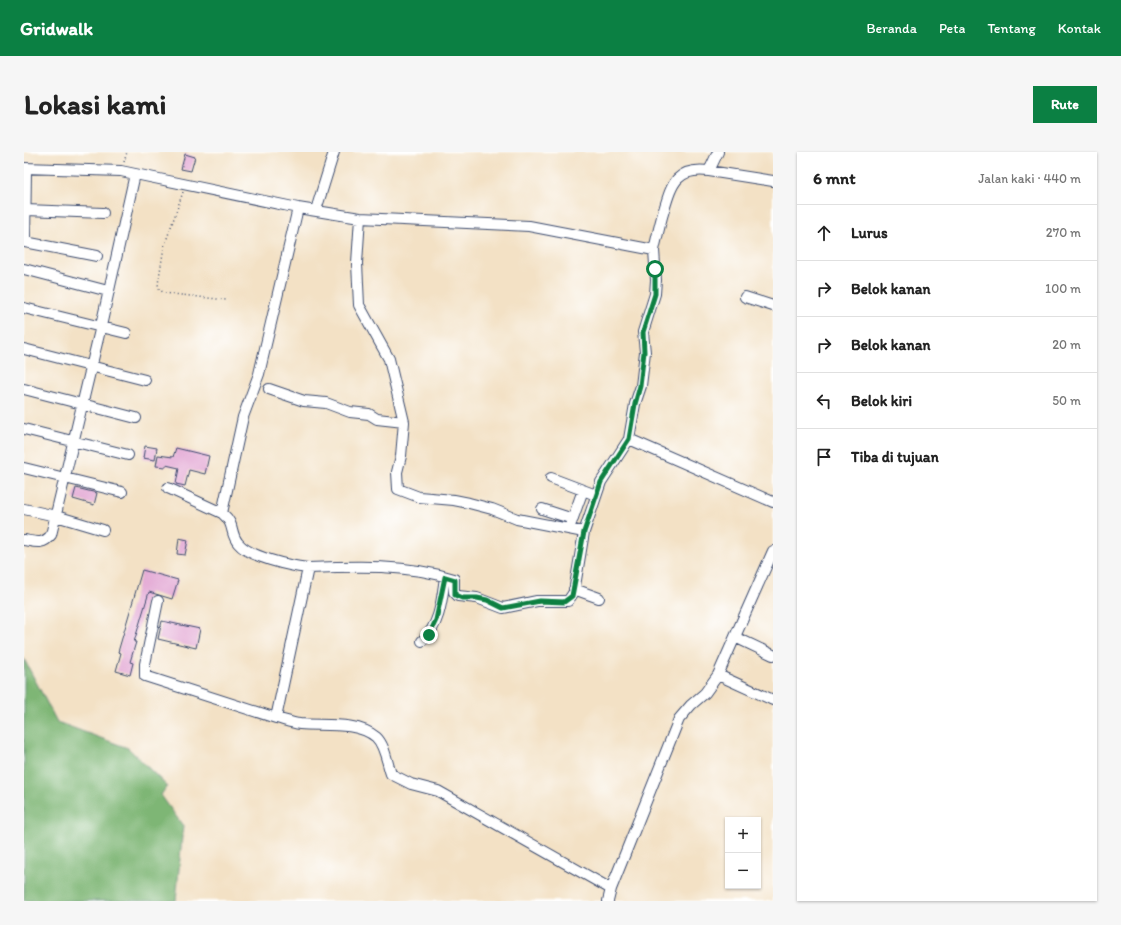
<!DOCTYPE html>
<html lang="id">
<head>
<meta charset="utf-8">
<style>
  body { margin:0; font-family:Itim,sans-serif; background:#f6f6f6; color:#222 }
  .controls { position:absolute; right:12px; bottom:12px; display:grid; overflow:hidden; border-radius:0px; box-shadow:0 1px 3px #0004 }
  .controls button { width:36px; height:36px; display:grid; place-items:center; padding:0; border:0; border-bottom:1px solid #e0e0e0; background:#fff; color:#222; font:20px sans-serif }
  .stop { position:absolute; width:12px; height:12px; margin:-9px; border:3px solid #0b8043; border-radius:50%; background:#fff }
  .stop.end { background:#0b8043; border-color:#fff; box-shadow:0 1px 4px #0008 }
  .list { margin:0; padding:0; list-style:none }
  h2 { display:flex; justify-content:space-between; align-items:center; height:52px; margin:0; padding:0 16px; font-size:17px }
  h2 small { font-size:13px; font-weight:400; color:#767676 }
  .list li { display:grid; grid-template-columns:26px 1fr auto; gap:12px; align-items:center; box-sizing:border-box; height:56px; padding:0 16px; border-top:1px solid #e0e0e0 }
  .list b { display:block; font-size:15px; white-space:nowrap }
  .list em { font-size:13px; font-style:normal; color:#767676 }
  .icon { flex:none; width:22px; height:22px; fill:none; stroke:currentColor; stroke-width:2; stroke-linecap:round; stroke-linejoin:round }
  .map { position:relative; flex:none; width:749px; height:749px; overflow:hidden; border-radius:0px }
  header { display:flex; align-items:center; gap:24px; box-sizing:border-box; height:56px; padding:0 20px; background:#0b8043; color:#fff }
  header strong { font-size:19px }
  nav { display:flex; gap:22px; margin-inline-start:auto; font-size:14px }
  .intro { display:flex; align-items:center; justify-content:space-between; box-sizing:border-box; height:96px; padding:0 24px }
  h1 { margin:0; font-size:28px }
  .button { padding:10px 18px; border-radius:0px; background:#0b8043; color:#fff; font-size:14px; font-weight:700 }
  main { display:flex; gap:24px; padding:0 24px }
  aside { flex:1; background:#fff; border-radius:0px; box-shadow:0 1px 3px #0004 }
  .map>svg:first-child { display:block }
  .forest { fill:#7eb674; stroke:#4c7269 }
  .building { fill:#e4acd6 }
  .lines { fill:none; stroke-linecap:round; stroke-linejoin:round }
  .street-casing { stroke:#3b4a6d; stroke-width:12 }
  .path { stroke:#3b4a6d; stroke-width:1.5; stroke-dasharray:1 3; stroke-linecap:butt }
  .street { stroke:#fff; stroke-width:10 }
  .route { stroke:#0b8043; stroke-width:5 }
</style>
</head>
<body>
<header>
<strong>Gridwalk</strong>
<nav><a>Beranda</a><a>Peta</a><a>Tentang</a><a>Kontak</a></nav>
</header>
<div class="intro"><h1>Lokasi kami</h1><a class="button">Rute</a></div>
<main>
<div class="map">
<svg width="749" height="749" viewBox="0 0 749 749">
  <rect width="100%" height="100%" fill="#fff"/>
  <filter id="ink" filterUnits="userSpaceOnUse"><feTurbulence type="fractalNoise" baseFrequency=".025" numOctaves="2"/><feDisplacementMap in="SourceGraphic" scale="8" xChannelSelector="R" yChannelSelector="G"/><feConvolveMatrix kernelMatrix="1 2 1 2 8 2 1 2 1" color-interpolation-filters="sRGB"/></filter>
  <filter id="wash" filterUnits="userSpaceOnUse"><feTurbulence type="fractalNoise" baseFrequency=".012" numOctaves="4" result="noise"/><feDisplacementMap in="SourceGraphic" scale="16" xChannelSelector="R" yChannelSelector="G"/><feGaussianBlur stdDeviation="0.9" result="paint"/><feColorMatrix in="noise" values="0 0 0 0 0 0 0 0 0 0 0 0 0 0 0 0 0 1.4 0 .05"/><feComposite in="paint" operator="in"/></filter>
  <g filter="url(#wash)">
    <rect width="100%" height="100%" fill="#f3e1c5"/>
    <path class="forest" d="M0,507L33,570L104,596L143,634L137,643L159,674L152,749H0Z"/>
    <g id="blocks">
      <path class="building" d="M161,2L171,5L167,19L157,17Z
        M121,294L133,296L131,308L119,306Z
        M152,296L185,304L181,322L165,318L161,334L152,332L155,316L142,313V315L132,314L134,303L149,305Z
        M52,336L73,341L70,353L49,347Z
        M155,386L164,388L161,403L153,402Z
        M118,418L154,428L148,447L125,440L110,490H112L106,510L109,511L106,523L92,519L97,501L94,500Z
        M138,469L176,477L172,496L134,487Z"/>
    </g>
  </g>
  <g filter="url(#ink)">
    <use href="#blocks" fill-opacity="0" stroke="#3b4a6d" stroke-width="1"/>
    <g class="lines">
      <g class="street-casing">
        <path id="street" d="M0,16L97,19L274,56L336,66L505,74L630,98C633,85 636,71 640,58C648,31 653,15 685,19L694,0
          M2,17L1,90L73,104
          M685,19L749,29
          M274,56L235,222L219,265L198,361C212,373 205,380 214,391C225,405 266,414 284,416L252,566C260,568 268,571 276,572C299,574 333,569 352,585C361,593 363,611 367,622L387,632L414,639L587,737
          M2,58L79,61
          M292,58L310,0
          M336,66L333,111L335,153L365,207L380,270L377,304L373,320L374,337L395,345L430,348L445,351L468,357L493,367L560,380
          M0,117L84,139
          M721,145L749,154
          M0,156L102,181
          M0,197L121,228
          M0,237L112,266
          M245,237L280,249L302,251L326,260L345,262L353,267L380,270
          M0,277L104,303
          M605,287L749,350
          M0,316L98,340
          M527,326L572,343
          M144,336L198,361
          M0,357L32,364L79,378
          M518,357L549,367
          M546,374L559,338
          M0,388C12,390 19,393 27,383L77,174L111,22
          M284,416C332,414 383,412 430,427V440L434,444L453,446L479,456L513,449H544L550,440L560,380L577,330L605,287L611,252L617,234L621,200L619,180L631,142L632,128L630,98
          M550,437L575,446
          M134,449L121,512V524L252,566
          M711,485L749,503
          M398,489C416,474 418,447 421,425
          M694,523L749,548
          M584,749L587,737L655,567L667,553L681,541L694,523L749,399"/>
      </g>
      <path class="path" d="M100,10L103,0
        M159,40L140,95L134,132L135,137L140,141L202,148"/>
      <use href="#street" class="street"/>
    </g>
  </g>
  <g class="lines" filter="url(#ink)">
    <path class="route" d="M405,483L412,468L421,425L431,428V443L438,446H453L463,448L479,456L516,449L540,450L548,444L560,380L577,330L605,287L611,252L616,234L620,200L619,180L631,142V117"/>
  </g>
</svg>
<div class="controls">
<button>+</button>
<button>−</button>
</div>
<div class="stop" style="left:631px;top:117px"></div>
<div class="stop end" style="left:405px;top:483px"></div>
</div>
<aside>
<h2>6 mnt<small>Jalan kaki · 440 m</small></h2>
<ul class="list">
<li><svg class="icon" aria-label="ahead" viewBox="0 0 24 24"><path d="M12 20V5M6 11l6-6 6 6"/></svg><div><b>Lurus</b></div><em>270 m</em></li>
<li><svg class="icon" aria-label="right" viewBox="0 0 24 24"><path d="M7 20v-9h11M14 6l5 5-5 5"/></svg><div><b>Belok kanan</b></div><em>100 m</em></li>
<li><svg class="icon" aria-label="right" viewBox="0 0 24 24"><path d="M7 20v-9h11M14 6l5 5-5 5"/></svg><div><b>Belok kanan</b></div><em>20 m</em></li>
<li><svg class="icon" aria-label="left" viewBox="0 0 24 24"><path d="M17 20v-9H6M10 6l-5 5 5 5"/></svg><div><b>Belok kiri</b></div><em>50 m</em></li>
<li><svg class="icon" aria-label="arrive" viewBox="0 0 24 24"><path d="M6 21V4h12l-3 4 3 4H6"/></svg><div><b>Tiba di tujuan</b></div></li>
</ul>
</aside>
</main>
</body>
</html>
